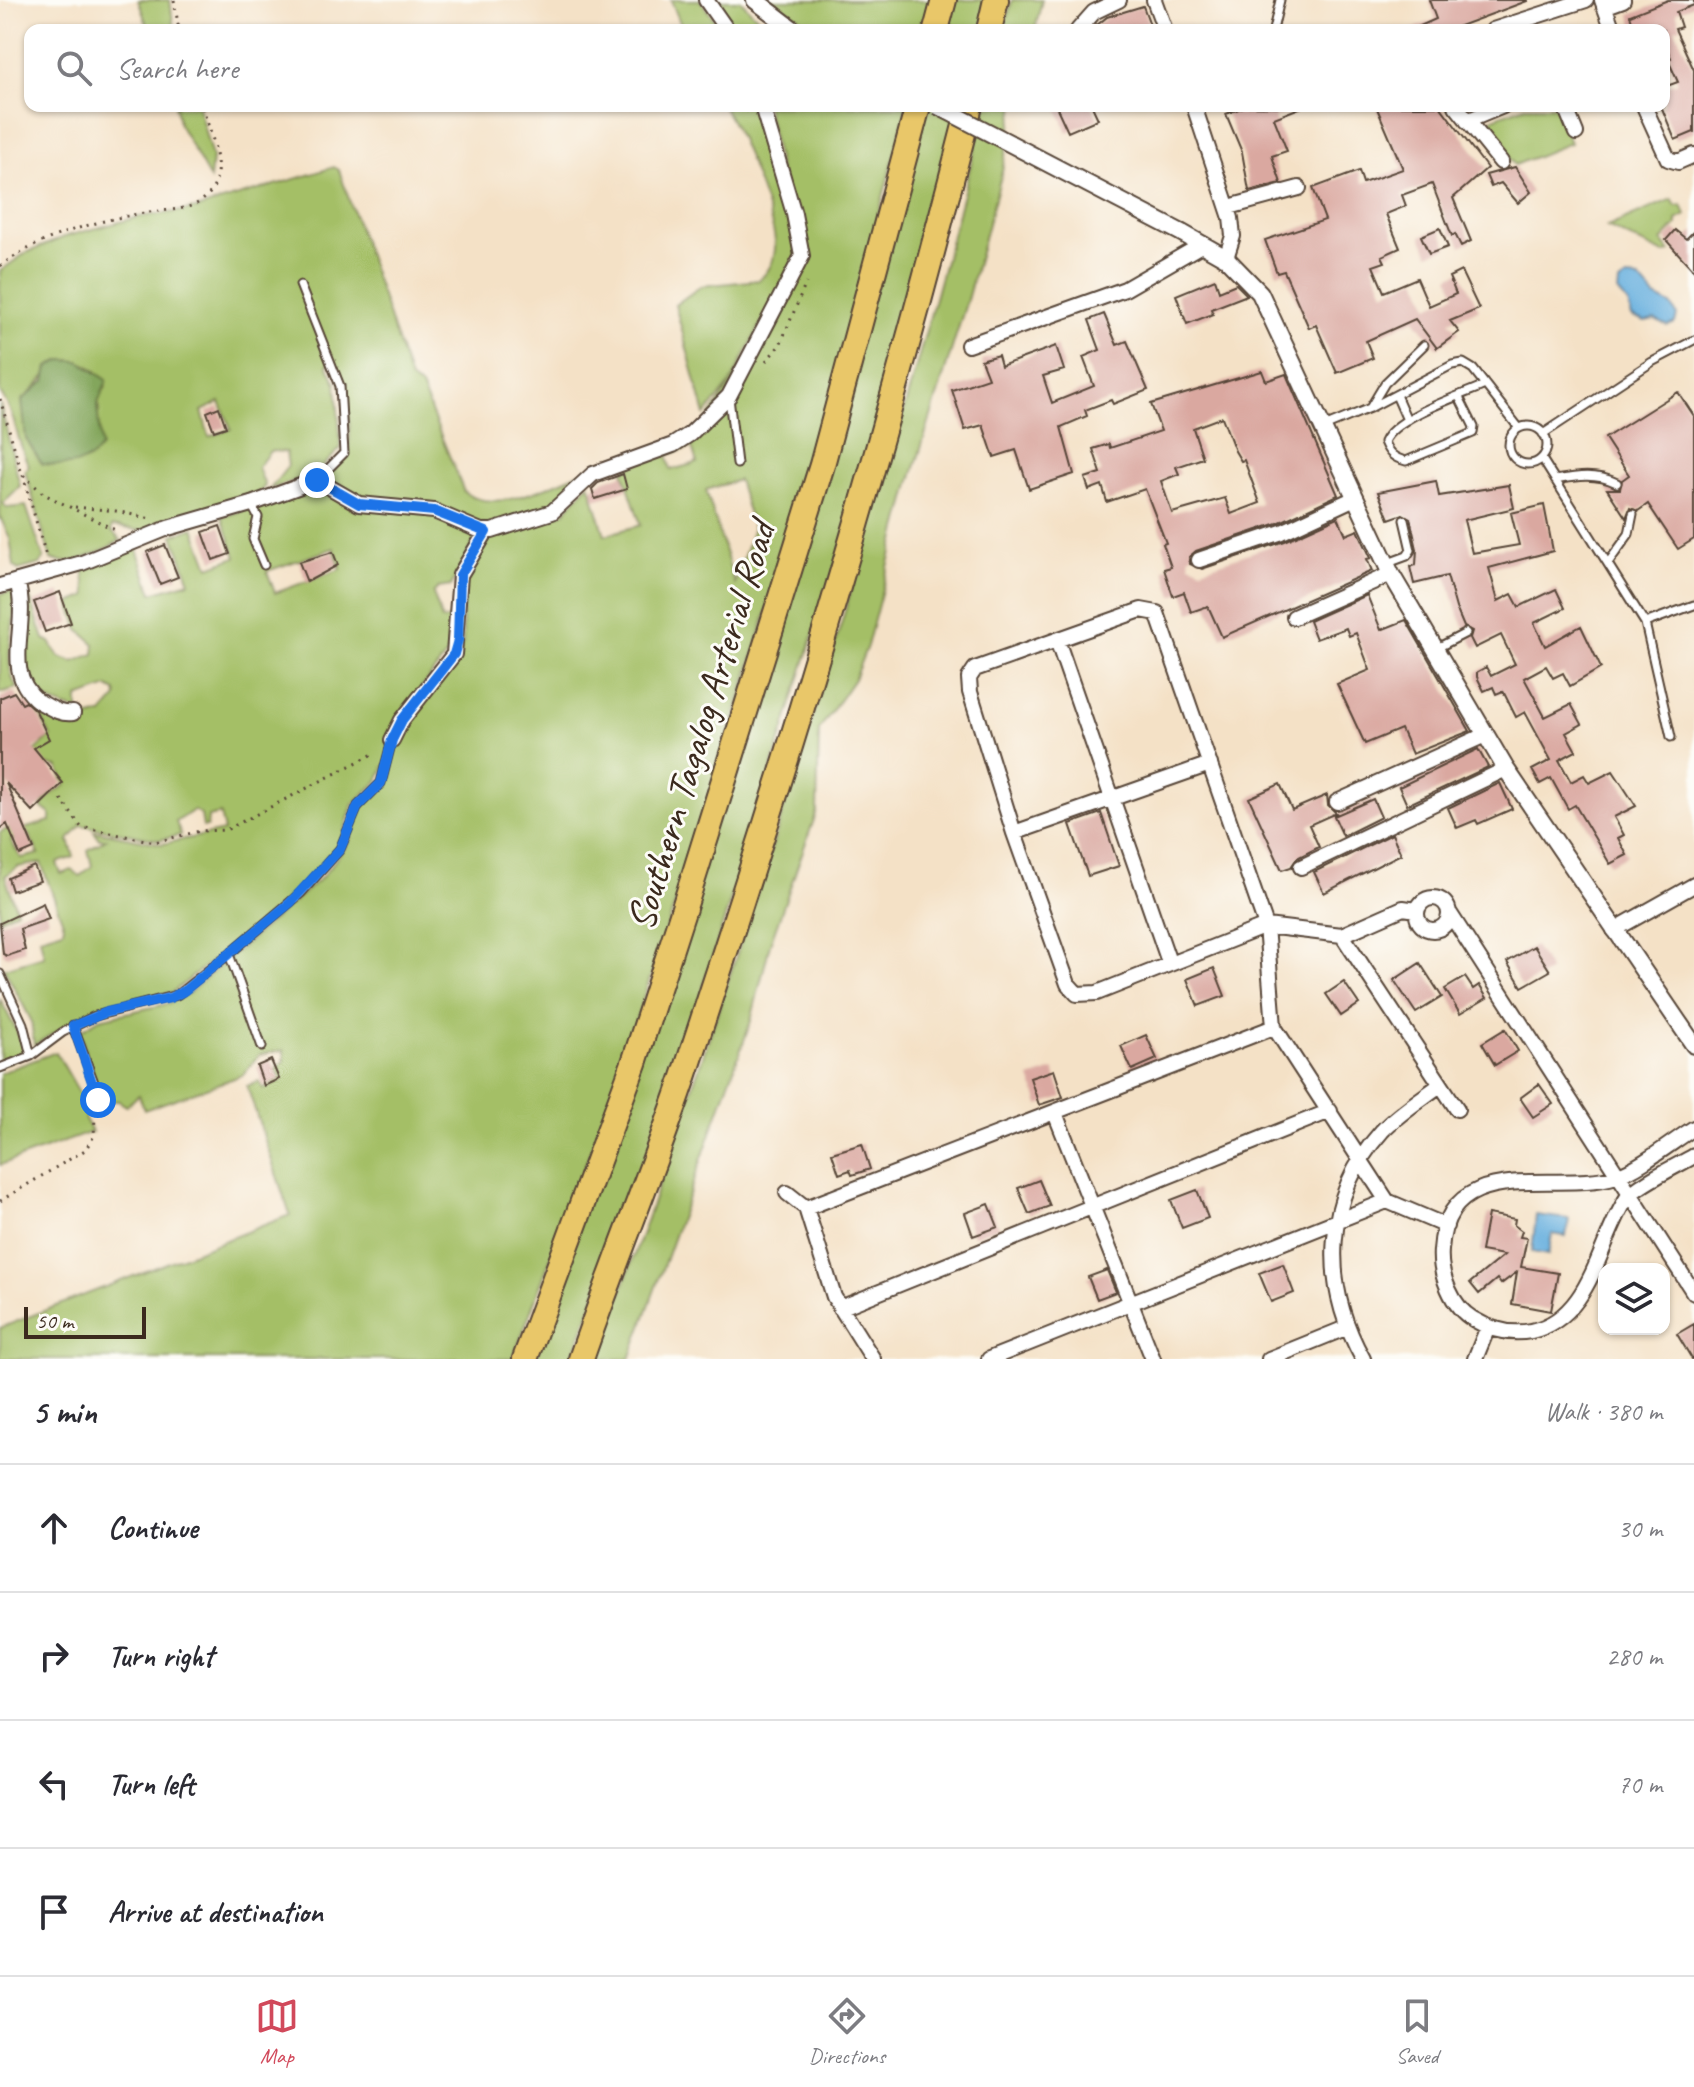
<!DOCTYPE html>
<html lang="en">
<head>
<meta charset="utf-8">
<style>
  body { margin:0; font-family:Caveat,sans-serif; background:#f2f2f3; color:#2b2b33 }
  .controls { position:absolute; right:24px; bottom:24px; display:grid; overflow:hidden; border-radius:16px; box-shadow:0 2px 6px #0004 }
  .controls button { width:72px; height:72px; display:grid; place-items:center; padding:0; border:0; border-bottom:2px solid #e1e1e2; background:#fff; color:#2b2b33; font:40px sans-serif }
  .scale { position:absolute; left:24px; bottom:20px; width:122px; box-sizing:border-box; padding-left:8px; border:4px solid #3b2a1e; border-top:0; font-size:22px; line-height:28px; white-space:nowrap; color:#3b2a1e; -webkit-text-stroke:6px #fdfcf7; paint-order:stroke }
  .stop { position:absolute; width:24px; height:24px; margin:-18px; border:6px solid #1a73e8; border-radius:50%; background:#fff }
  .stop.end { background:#1a73e8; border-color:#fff; box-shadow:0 2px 8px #0008 }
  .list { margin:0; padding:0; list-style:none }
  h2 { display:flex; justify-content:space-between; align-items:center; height:104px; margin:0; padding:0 32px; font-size:34px }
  h2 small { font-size:26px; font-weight:400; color:#7c7c81 }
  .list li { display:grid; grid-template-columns:52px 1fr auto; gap:24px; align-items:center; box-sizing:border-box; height:128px; padding:0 32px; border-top:2px solid #e1e1e2 }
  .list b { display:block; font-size:30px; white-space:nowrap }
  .list em { font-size:26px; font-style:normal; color:#7c7c81 }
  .icon { flex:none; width:44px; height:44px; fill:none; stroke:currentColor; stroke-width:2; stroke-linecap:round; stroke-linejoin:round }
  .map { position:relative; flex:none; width:1694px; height:1359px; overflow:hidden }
  .search { position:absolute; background:#fff; box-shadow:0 2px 6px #0004; left:24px; right:24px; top:24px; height:88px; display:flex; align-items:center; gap:20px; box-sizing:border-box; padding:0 28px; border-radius:16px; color:#7c7c81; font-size:30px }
  .sheet { height:616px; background:#fff }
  nav { display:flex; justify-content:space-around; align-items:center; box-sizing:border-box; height:112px; border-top:2px solid #e1e1e2; background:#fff; font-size:22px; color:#7c7c81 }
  nav a { display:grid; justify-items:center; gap:4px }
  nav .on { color:#d1495b }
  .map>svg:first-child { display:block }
  .green { fill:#a4bf66; stroke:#707442; stroke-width:2; fill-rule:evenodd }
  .forest { fill:#83a65b; stroke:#5f683c; stroke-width:2 }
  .water { fill:#66afde; stroke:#506c7e; stroke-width:2 }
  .building { fill:#daa8a0; fill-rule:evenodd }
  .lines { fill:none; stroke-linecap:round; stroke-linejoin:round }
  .service-casing { stroke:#574537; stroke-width:11 }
  .minor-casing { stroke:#574537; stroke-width:18 }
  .tertiary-casing { stroke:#574537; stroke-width:20 }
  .motorway-casing { stroke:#574537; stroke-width:28 }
  .path { stroke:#574537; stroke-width:3; stroke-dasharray:2 6; stroke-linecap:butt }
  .service { stroke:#fff; stroke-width:7 }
  .minor { stroke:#fff; stroke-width:14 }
  .tertiary { stroke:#fff; stroke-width:16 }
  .motorway { stroke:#e9c769; stroke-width:24 }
  .tertiary-bridge-casing { stroke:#574537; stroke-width:20; stroke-linecap:butt }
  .tertiary-bridge { stroke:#fff; stroke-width:16 }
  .route { stroke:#1a73e8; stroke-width:10 }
  .labels { text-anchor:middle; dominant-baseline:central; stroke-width:6; stroke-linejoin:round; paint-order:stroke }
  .street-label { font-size:40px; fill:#3b2a1e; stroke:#fdfcf7 }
</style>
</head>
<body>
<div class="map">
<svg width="1694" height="1359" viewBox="0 0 1694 1359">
  <rect width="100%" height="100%" fill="#fdfcf7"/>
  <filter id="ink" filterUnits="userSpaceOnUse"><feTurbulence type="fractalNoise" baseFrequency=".0125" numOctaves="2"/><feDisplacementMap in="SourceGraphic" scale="16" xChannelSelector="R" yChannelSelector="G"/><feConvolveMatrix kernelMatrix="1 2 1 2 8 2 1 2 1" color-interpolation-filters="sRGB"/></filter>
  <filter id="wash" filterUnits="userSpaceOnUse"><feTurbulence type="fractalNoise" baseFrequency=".006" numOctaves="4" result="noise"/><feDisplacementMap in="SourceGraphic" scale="32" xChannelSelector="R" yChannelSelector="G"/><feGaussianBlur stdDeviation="1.8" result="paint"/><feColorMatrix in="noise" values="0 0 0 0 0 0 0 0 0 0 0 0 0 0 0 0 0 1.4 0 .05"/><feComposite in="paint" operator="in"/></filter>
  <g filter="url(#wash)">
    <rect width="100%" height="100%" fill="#f4e1c6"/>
    <path class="green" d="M138,0H170L174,30H149Z
      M671,0H700L722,30H683Z
      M711,0H740L770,30H732Z
      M771,0H934L926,30H819Z
      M954,0H989L981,30H947Z
      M1012,0H1042L1035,30H1004Z
      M175,106H198L212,157L210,179L179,124Z
      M722,106H758L799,250L731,382L705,415L675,305L701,286L759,280C771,270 776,256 775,241C773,217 737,124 722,106Z
      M766,106H907L815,456L693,850L607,1106L513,1359H0V1328L290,1215L247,1086L259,1081L263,1089L282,1079L276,1069L284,1062V1050L259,1055L243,1075L144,1110L139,1095L126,1106L119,1101H101L90,1073L80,1031L99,1019L167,1004L188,994L322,877L349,842L359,809L384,786L396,741L413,711L458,660L463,642L462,580L489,539L565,512L589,483L605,535L641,525L623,471L705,424L801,273ZM692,447L697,463L671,470L667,455ZM738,480L753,528L735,584L706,490Z
      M928,106H962L864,473L675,1077L572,1359H536Z
      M986,106H1015L1001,176L967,300L910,484L867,646L854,679L819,730L817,811L770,944L751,1021L630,1359H597C746,947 877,530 986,106Z
      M1525,106H1556L1570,143L1515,165L1488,134L1487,126L1493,118Z
      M334,167L339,170L410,379L421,387L464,492C497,517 555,482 590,469L547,509L493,526L366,502L324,477C331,470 342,462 346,454C357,430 342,384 333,362L327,365L336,383L341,448L315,474L270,489L288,466L286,452L270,451L258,467L265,486C249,507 191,517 166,518L161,527L142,531L112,526L111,531L121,540C103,550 71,569 51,559L25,471L29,466C17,444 16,413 0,393V271L26,253L67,236L139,217L196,209ZM61,360C83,360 98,366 106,387L98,399L99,412L69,465L42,463L25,423L22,400C40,387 45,373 61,360ZM220,402L231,429L209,437L202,411Z
      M1672,199L1676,206L1682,205L1686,215L1677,220V225L1662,241L1670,252L1664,254L1607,227Z
      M0,404L20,486L3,503L7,508L26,506L44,559L40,564L18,570L14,566L10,538L0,517Z
      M320,486L349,504L428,512L478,533L451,586L438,588L433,593L442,620L451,618V649L419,691L378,781L353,804L340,844L325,862L278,908L173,992L91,1010L34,1045L31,1020L4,968L44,956L40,937L63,930L64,925L41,863L18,867L5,876L17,911L0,919V832L14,826L17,831L50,821V814L41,807L49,796L66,785L58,767L40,763L35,751L51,737L38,711L65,717L80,715L81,719L102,714L117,697L116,691L108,687L78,698V711C0,689 15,659 24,590L27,589L44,639L50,642L59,657L73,662L94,654L95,644L79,630L70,603L87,596L83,568L136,546L152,593L190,582L173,535L194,528L209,567L236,557L222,517ZM334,548L341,569L275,593L267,571ZM194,810L201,815L203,827H207L208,817L220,814L224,831L162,844L94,831L99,839H106L88,850L92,866L80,876L72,870L61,874L57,863L74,857L69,840L81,825L159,840L181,835L176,822ZM28,834L39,854L21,858L11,841Z
      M16,590C17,622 0,660 17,688L0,693V594Z
      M0,999L26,1049L21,1056L0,1066Z
      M56,1052L84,1101L85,1119L92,1132L0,1165V1073Z"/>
    <path class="forest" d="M61,360L79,361L107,380L97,406L101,447C87,468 64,466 42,464L26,439L22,400L45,381L48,367Z"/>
    <path class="water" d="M1626,278L1639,279L1655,297L1671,305L1677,315L1675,323L1668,326L1655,320L1645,322L1632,317L1628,304L1618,292L1619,283Z
      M1536,1215L1569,1219L1566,1236L1552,1234L1548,1255L1532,1252Z"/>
    <g id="blocks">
      <path class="building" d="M1429,0H1527V1L1449,30H1411L1436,19Z
        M1668,0H1694V5L1676,12L1681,27L1675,29L1694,70V132L1675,140L1661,106H1664V87L1678,82L1668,60L1671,58L1664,43V30H1635L1630,15Z
        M1143,6L1152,30H1091L1107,17Z
        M1056,106H1092L1098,119L1068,132Z
        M1246,106L1302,107L1274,118L1287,151L1272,156L1281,183L1249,191L1242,152L1226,114Z
        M1376,106H1440L1487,168L1453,198L1471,241L1461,246L1455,234L1452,236L1432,184L1402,195L1406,206L1386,214L1400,248L1382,256L1385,262L1373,266L1384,292L1417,278L1429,306L1456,294L1449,277L1461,271L1479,309L1450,321L1459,332L1437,348L1415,319L1366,341L1373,358L1337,373L1316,325L1309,328L1284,271L1277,273L1265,240L1325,220L1313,188L1359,171L1363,183L1403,169Z
        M1515,167L1531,192L1518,203L1501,183L1491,187L1486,175Z
        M1440,228L1448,247L1429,254L1421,236Z
        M1675,230L1686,239L1694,231V271L1666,240Z
        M1215,279L1219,291L1236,284L1247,295L1211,309L1213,314L1187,324L1176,295Z
        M1104,314L1117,345L1127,341L1148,390L1113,404L1111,400L1085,410L1087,416L1061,427L1074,474L1029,489L1016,450L994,457L983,425L965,430L952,390L988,378L981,360L998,355L1001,366L1056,346L1064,370L1043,376L1052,403L1094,386L1083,357L1100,350L1089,320Z
        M1262,371L1266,381L1286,374L1338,495L1278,523L1196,551L1189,557L1190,564L1202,569L1285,541L1338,517L1346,535L1358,530L1371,558L1367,559L1372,571L1222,637L1208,606L1191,612L1184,592L1173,596L1164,569L1171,567L1163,544L1166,543L1145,489L1107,502L1102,485L1089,490L1085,478L1101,473L1093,449L1109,444L1110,448L1161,431L1151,404ZM1222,417L1235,451L1241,461L1244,460L1260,503L1231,514L1225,498L1172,513L1161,481L1179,474L1176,467L1203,458L1193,428Z
        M1678,392L1694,416V539L1678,549L1648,504L1638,511L1630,508L1626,518L1607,489H1620L1622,480L1629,475L1605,438Z
        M219,407L226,427L214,431L207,412Z
        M623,474L627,489L595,499L592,489L598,483Z
        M1436,481L1439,496L1509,485L1514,508L1464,520L1472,553L1519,545L1511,513L1544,505L1553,551L1489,568L1498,601L1512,594L1519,607L1556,589L1565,608L1534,623L1545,646L1581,626L1601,668L1570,686L1563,673L1553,678L1546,666L1524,678L1545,717L1571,704L1582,724L1566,733L1576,751L1559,760L1571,782L1584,775L1589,783L1613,771L1636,806L1614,817L1624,835L1618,838L1627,855L1610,864L1575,805L1568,809L1551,778L1540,784L1532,770L1551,760L1525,712L1516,717L1503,691L1496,694L1493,687L1484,691L1477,677V672L1486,667L1491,676L1515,664L1501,635L1475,648L1470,638L1472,631L1464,627L1456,608L1447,576L1414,584L1410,567L1416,565L1417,549L1410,518L1403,514L1389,519L1378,492Z
        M220,526L230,554L213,560L203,532Z
        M165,545L178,577L160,584L147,552Z
        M333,552L338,565L307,582L299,562Z
        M60,592L71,623L45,632L34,602Z
        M1367,595L1381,630L1406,620L1470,731L1412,754L1401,729L1365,744L1337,684L1370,670L1356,633L1349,636L1346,628L1316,639L1309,621Z
        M14,692L22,704L26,702L36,711L49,739L34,748L63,783L33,812L6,783L34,849L20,855L7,824L0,829V698Z
        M1478,749L1488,767L1407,805L1399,787Z
        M1500,783L1512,809L1478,824L1476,820L1457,828L1448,808Z
        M1280,784L1292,810L1327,795L1328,805L1336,813L1309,825L1319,847L1297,858L1291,867L1282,870L1249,798Z
        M1373,799L1381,817L1343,836L1334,816Z
        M1101,813L1119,866L1088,876L1070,824Z
        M1392,834L1401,854L1324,893L1314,872Z
        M34,866L40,881L12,891L8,878Z
        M43,903L49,919L20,929L25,950L7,956L3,954L0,923Z
        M1534,946L1550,971L1522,987L1507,962Z
        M1420,963L1442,997L1416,1013L1394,980Z
        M1214,968L1225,996L1198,1006L1187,979Z
        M1465,977L1473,989L1479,985L1487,998L1460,1014L1445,989Z
        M1344,982L1359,1004L1341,1016L1326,994Z
        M1505,1029L1518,1051L1495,1065L1482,1043Z
        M1146,1035L1157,1059L1132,1070L1121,1046Z
        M271,1060L279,1079L264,1086L257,1066Z
        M1054,1070L1063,1097L1039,1105L1030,1078Z
        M1539,1084L1553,1104L1533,1117L1520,1098Z
        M862,1144L870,1169L852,1175L850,1170L839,1174L832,1153Z
        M1039,1180L1050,1206L1029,1214L1018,1188Z
        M1197,1190L1208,1218L1182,1228L1171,1200Z
        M989,1204L998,1227L973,1236L965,1213Z
        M1488,1214L1515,1219L1514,1225L1522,1231L1520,1237L1527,1238L1521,1267L1558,1273L1551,1311L1512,1304L1517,1272L1501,1284L1497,1279L1479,1294L1470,1283L1504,1255L1481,1251Z
        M1283,1264L1294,1293L1271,1302L1259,1273Z
        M1107,1270L1116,1292L1097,1299L1088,1277Z
        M1694,1324V1359H1692L1677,1334Z"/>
    </g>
  </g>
  <g filter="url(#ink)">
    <use href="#blocks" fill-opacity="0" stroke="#574537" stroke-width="2"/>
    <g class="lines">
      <g class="service-casing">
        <path id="service" d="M1273,30L1280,0
          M300,285L340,386L344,453L317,480
          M1396,395L1407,420
          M1459,397L1474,427L1473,433L1406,461C1394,458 1389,454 1384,442C1394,417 1460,396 1485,385
          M729,398L737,464
          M1370,408L1385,383L1424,345
          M1509 445a19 19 0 1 1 38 0a19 19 0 1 1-38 0Z
          M1324,427L1370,408L1452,365L1463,363L1473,369L1519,428
          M1543,434L1652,362L1694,340
          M1542,459L1645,623L1671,737
          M1555,480C1578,476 1596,473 1617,483
          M251,504L258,517L253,539L264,565
          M1388,563L1407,556L1411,550L1404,520
          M1608,563L1629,534L1633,514
          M1645,623L1694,605
          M1437,648L1466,633
          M0,974L23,1024L31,1056
          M73,1026L96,1088L97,1107
          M262,1047L229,954L301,893L340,849L358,806L381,783L392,740
          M0,1068L31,1056L63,1032L95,1016L177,995L229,954"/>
      </g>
      <g class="minor-casing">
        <path id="minor" d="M706,0L727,30
          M1154,0L1165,30
          M1602,0L1613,30
          M1604,7L1623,0
          M1078,30L1094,12L1119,0
          M1493,30L1586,0
          M1194,106L1231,218L1233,236L1226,258
          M1456,106L1501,162
          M1565,106L1576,133
          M1644,106L1668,159L1678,162L1694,155
          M1467,121L1503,106
          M1229,207L1299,188
          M968,345L1125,289L1203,244
          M1199,560L1282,532L1355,498
          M17,581C31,627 0,669 38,701C50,707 59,715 73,713
          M0,586L82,563L168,528L251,504L317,480L359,504L434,511L481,531H492L552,512L593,474L673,445L690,434L729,396L802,256L794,214L762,106
          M1294,617L1391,574
          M1057,640L1169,962
          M392,740L402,720L454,654L460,575L486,532
          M1337,802L1485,735
          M1014,833L1210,764
          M1301,867L1506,769
          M1417 914a16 16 0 1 1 32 0a16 16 0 1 1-32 0Z
          M1449,912L1694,1293
          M1614,930L1694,885
          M1342,935L1403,908L1417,910
          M1055,1113L1153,1359
          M1694,1128C1672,1142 1640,1168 1616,1176C1558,1195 1447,1151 1441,1250C1439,1274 1452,1307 1473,1319C1491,1330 1510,1335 1531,1331C1592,1318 1598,1242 1627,1198C1636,1185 1679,1165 1694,1156
          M787,1193L806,1208L834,1297L873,1359
          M806,1208L1274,1027
          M1446,1226L1387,1201L1274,1027L1266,926L1157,613L1141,610L975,669L969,678L970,692L1014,833L1068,984L1077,994L1097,993L1266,926L1342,935L1457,1109
          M840,1308L1330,1111
          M989,1359L1387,1201
          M1269,1359L1348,1327
          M1363,1359C1321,1284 1323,1197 1382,1131C1399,1113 1420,1100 1440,1085
          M1475,1359L1488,1327"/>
      </g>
      <g class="tertiary-casing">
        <path id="tertiary" d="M755,0L794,30
          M1182,233L1226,258L1260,293L1391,574L1506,769L1694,1045"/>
      </g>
      <g class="motorway-casing">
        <path id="motorway" d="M936,30L944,0
          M989,30L996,0
          M525,1359L634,1063L684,908L822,465L918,106
          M581,1359C613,1266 651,1174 683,1080C790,759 887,434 970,106"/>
      </g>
      <path class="path" d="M174,0L179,30
        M0,266C42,236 94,221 144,213C158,210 174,211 187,207C197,205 206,199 212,190C226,166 209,130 202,106
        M766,361L780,345L806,283
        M0,399L22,474L44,494L117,531
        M23,475L46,556
        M75,507L116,511L151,519
        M61,799L81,827L155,842L200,831L226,830L375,753
        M0,1201L85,1150L94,1136L95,1116"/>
      <use href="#service" class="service"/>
      <use href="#minor" class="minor"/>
      <use href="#tertiary" class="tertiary"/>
      <use href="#motorway" class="motorway"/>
      <g class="tertiary-bridge-casing">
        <path id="tertiary-bridge" d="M938,106L1182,233"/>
      </g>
      <use href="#tertiary-bridge" class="tertiary-bridge"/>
    </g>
  </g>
  <g class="lines" filter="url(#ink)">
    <path class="route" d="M98,1100L73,1026L107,1012L170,998L184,991L290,903L340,849L358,806L381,783L392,740L402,720L454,654L458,640L460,575L486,532L434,511L359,504L317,480"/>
  </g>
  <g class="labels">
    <g class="street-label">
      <text transform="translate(701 726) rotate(-73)">Southern Tagalog Arterial Road</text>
    </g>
  </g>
</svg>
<div class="controls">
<button><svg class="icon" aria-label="layers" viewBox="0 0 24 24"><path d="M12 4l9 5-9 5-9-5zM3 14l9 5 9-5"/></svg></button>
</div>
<div class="scale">50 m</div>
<div class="stop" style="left:98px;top:1100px"></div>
<div class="stop end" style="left:317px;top:480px"></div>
<div class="search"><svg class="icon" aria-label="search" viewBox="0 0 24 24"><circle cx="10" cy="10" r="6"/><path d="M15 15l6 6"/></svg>Search here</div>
</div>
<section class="sheet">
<h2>5 min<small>Walk · 380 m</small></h2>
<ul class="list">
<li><svg class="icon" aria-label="ahead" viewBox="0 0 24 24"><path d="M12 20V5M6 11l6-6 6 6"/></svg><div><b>Continue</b></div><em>30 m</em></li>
<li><svg class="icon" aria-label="right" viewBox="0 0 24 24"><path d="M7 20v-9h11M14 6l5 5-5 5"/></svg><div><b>Turn right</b></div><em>280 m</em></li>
<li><svg class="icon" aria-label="left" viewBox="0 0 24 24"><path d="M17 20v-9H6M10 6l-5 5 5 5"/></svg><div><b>Turn left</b></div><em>70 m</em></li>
<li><svg class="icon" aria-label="arrive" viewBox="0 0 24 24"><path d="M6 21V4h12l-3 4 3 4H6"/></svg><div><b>Arrive at destination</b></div></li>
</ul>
</section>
<nav>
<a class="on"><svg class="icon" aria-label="map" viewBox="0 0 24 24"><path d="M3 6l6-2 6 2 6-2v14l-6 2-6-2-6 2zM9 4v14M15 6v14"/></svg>Map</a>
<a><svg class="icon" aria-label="directions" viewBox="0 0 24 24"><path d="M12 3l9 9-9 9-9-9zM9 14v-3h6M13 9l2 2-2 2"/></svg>Directions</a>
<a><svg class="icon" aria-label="saved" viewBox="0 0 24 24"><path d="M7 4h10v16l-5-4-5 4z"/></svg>Saved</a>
</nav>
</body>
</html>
